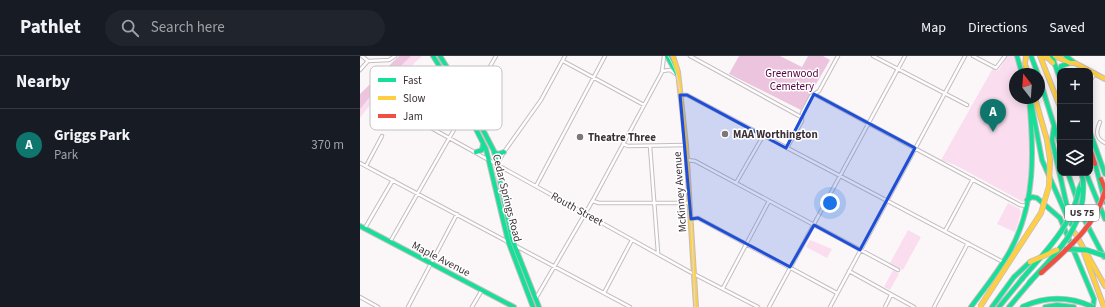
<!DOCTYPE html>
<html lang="en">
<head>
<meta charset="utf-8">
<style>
  body { margin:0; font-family:"Source Sans 3",sans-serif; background:#20242c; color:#f1f3f6 }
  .controls { position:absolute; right:12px; top:12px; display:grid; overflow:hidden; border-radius:8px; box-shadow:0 2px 10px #0003 }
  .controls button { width:36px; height:36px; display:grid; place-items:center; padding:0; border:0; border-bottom:1px solid #363941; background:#171b24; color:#f1f3f6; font:20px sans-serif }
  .compass { position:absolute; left:649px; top:12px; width:36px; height:36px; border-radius:50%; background:#171b24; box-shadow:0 2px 10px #0003; rotate:343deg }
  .you { position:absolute; left:470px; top:147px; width:14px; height:14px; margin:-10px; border:3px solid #fff; border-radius:50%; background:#1a73e8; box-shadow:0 0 0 6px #1a73e833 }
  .badge { display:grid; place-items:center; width:26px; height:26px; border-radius:50%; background:#0f766e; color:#fff; font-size:13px; font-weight:700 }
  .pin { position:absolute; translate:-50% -33px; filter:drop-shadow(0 1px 2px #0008) }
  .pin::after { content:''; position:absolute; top:21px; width:14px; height:12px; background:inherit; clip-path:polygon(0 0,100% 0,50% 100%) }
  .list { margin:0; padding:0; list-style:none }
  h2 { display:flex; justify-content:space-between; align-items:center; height:52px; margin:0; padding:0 16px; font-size:17px }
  h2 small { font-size:13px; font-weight:400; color:#9ea1a6 }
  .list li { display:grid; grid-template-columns:26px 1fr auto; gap:12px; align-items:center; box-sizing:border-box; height:72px; padding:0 16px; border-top:1px solid #363941 }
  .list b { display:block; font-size:15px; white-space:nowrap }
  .list p { margin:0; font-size:13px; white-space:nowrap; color:#9ea1a6 }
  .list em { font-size:13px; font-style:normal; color:#9ea1a6 }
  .icon { flex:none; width:22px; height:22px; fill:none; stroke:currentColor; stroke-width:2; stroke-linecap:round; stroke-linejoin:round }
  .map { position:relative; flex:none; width:745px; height:251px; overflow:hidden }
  header { display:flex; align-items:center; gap:24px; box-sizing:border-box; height:56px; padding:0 20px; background:#171b24; border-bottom:1px solid #363941 }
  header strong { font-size:19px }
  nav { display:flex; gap:22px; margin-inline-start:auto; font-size:14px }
  .search { width:280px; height:36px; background:#20242c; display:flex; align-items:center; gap:10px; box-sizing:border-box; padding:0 14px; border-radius:22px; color:#9ea1a6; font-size:15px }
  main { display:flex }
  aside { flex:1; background:#171b24 }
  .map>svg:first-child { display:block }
  .green { fill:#fadeef }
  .forest { fill:#ecc4dd }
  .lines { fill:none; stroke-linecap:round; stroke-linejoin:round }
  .street-casing { stroke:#c5bdc1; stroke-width:4.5 }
  .fast-casing { stroke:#c5bdc1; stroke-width:6 }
  .slow-casing { stroke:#c5bdc1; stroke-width:6 }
  .jam-casing { stroke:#c5bdc1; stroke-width:6 }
  .street { stroke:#fefefe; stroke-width:2.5 }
  .fast { stroke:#16e098; stroke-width:4 }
  .slow { stroke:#ffcf43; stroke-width:4 }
  .jam { stroke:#f24e42; stroke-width:4 }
  .tram { stroke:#dddcdd; stroke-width:1 }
  .fast-bridge-casing { stroke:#c5bdc1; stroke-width:6; stroke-linecap:butt }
  .slow-bridge-casing { stroke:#c5bdc1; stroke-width:6; stroke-linecap:butt }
  .jam-bridge-casing { stroke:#c5bdc1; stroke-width:6; stroke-linecap:butt }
  .fast-bridge { stroke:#16e098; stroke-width:4.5 }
  .slow-bridge { stroke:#ffcf43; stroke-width:4.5 }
  .jam-bridge { stroke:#f24e42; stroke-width:4.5 }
  .marked { fill:#1d4ed8; fill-opacity:0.2; stroke:#1d4ed8; stroke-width:3; stroke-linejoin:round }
  .poi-dot { fill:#7e767b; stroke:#fff; stroke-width:1.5 }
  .labels { text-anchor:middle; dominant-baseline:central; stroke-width:3; stroke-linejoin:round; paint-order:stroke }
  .shield { fill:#fff; stroke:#766f73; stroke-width:1 }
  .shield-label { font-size:10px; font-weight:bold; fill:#3b3137 }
  .park-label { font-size:11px; fill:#550241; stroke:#fff }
  .poi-label { font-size:11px; font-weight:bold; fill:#3b3137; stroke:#fff; text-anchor:start }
  .street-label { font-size:11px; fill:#3b3137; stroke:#fff }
  .key { fill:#fff; stroke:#c4c1c3; stroke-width:1 }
  .key-label { font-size:11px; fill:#3b3137 }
</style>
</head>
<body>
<header>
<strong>Pathlet</strong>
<div class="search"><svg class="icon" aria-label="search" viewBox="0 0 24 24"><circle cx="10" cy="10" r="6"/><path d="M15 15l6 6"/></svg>Search here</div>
<nav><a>Map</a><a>Directions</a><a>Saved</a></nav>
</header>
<main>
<aside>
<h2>Nearby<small></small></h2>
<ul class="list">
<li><span class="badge">A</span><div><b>Griggs Park</b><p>Park</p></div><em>370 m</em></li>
</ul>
</aside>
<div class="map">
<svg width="745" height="251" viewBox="0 0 745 251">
  <rect width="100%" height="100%" fill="#fbf7f9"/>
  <path class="green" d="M43,0H62L29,31L21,35C16,44 7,52 0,62V42Z
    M647,0H656L661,18H655V42H667C671,77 671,109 665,144L663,146L595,109L581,104L633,12L636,15L639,14Z
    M648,147L660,153L661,157L655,176L637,168Z
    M548,174L561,181L543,214L530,207Z
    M450,184L472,193L467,202L446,191Z
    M533,214L539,218L530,234L524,231Z"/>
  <path class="forest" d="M39,0H51L13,37L0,53V38Z
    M379,0H420L442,11L448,0H463L470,4L441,54L369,18Z"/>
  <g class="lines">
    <g class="street-casing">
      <path id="street" d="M2,0L8,5L29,4L35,0
        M330,0L441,61
        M513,0L607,49
        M613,0L636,12L645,0
        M203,5L284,49
        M0,14L8,5
        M302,15L310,14L316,18
        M730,25L735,17
        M454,38L660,149L666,150
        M320,39H327L643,206
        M37,53L330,216L398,251
        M40,54L55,28L86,9
        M740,66C736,75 735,82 745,87
        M263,88L268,90L326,89
        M290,90L298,197
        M427,92L442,65V57L451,40L459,35L478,0
        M327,104L335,105L538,214
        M0,107L148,186
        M137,108L144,96L181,44L205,0
        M6,110L22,80
        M376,127L403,80
        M176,130L245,0
        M233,145L239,147H329
        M331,163L338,162L477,237
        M5,172L33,124
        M585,175L613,123
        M30,186L136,0
        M154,189L270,251
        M489,215L554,251
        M363,232L409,145
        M244,237L272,184
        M0,241L18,251
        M176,242L233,144L302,16L304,0
        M48,251L97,158
        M112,251L122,234
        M409,251L545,0
        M470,251L605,0
        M525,251L531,239
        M574,251L608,187"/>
    </g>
    <g class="fast-casing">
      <path id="fast" d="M73,0L103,48L126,93L148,185L173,251
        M80,0L107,43L134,95L152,183L179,251
        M307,0L317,18
        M657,0L662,18
        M671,0L678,18
        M692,0L700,23
        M706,0L715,7
        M699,18L701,10L710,7
        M679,21L700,89
        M671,46L682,104L709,165
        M694,70L692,84L711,168
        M730,76L745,118
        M116,96L122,94L123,88
        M134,96L138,98L144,96
        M735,107L745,146
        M708,117L722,159L744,201
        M726,117L745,163
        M719,133L723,124L721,117
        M667,144L672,141L677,142L700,162L734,243L733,251
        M0,170L154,251
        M611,251C624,233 639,215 650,195C676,148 674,94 669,42
        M632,251L654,221L670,206
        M639,251L662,223
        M649,251L671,225
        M685,251L697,249L714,251"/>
    </g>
    <g class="slow-casing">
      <path id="slow" d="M313,0L318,16L326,89L336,251
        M666,0L665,8L668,18
        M680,0L688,2L693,7
        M680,0L700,51
        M695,0L710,7H715L745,23
        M675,42L687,84L690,104
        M715,177L745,230
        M723,194L744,251"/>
    </g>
    <g class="jam-casing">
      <path id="jam" d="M730,92L735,108
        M741,123L745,133"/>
    </g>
    <use href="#street" class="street"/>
    <use href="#fast" class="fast"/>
    <use href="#slow" class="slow"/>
    <use href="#jam" class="jam"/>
    <path class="tram" d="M308,0C322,21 321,49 323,74C330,133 333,192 335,251"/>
    <g class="fast-bridge-casing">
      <path id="fast-bridge" d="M706,193L727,194L745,200
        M662,223C685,196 713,169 719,133
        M669,227C698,195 727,170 723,124
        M662,251C686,240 709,240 733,251"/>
    </g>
    <g class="slow-bridge-casing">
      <path id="slow-bridge" d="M670,206L697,194
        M620,251L681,157L689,130L690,104"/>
    </g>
    <g class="jam-bridge-casing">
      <path id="jam-bridge" d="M681,217C708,192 735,171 745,135"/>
    </g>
    <use href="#fast-bridge" class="fast-bridge"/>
    <use href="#slow-bridge" class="slow-bridge"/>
    <use href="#jam-bridge" class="jam-bridge"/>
  </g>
  <path class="marked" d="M454,38L555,92L500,194L454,169L430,211L338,162L331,163L320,39H327L426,92Z"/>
  <g class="poi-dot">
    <circle cx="365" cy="78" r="4"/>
    <circle cx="220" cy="81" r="4"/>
  </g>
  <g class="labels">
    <rect class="shield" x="705" y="149" width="34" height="16" rx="3"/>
    <g class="shield-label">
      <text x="722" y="157">US 75</text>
    </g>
    <g class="park-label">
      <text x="432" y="17">Greenwood<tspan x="432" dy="13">Cemetery</tspan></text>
    </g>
    <g class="poi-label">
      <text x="373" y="78">MAA Worthington</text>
      <text x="228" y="81">Theatre Three</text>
    </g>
    <g class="street-label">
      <text transform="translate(320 136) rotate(-94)">McKinney Avenue</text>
      <text transform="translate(147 142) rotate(76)">Cedar Springs Road</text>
      <text transform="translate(217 153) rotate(29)">Routh Street</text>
      <text transform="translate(81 203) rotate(27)">Maple Avenue</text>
    </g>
  </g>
  <rect x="10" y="10" width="132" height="64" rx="6" class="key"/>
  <rect x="18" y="22" width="18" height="4" fill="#16e098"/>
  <rect x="18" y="40" width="18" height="4" fill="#ffcf43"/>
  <rect x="18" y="58" width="18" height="4" fill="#f24e42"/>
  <g class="key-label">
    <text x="43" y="28">Fast</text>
    <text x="43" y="46">Slow</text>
    <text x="43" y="64">Jam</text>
  </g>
</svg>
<div class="controls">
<button>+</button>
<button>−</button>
<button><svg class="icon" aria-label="layers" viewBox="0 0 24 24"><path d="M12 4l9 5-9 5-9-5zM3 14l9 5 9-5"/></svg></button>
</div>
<svg class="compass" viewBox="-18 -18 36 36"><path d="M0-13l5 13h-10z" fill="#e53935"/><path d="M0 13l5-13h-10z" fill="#9ea1a6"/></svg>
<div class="you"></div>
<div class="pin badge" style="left:633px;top:76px">A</div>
</div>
</main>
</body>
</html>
